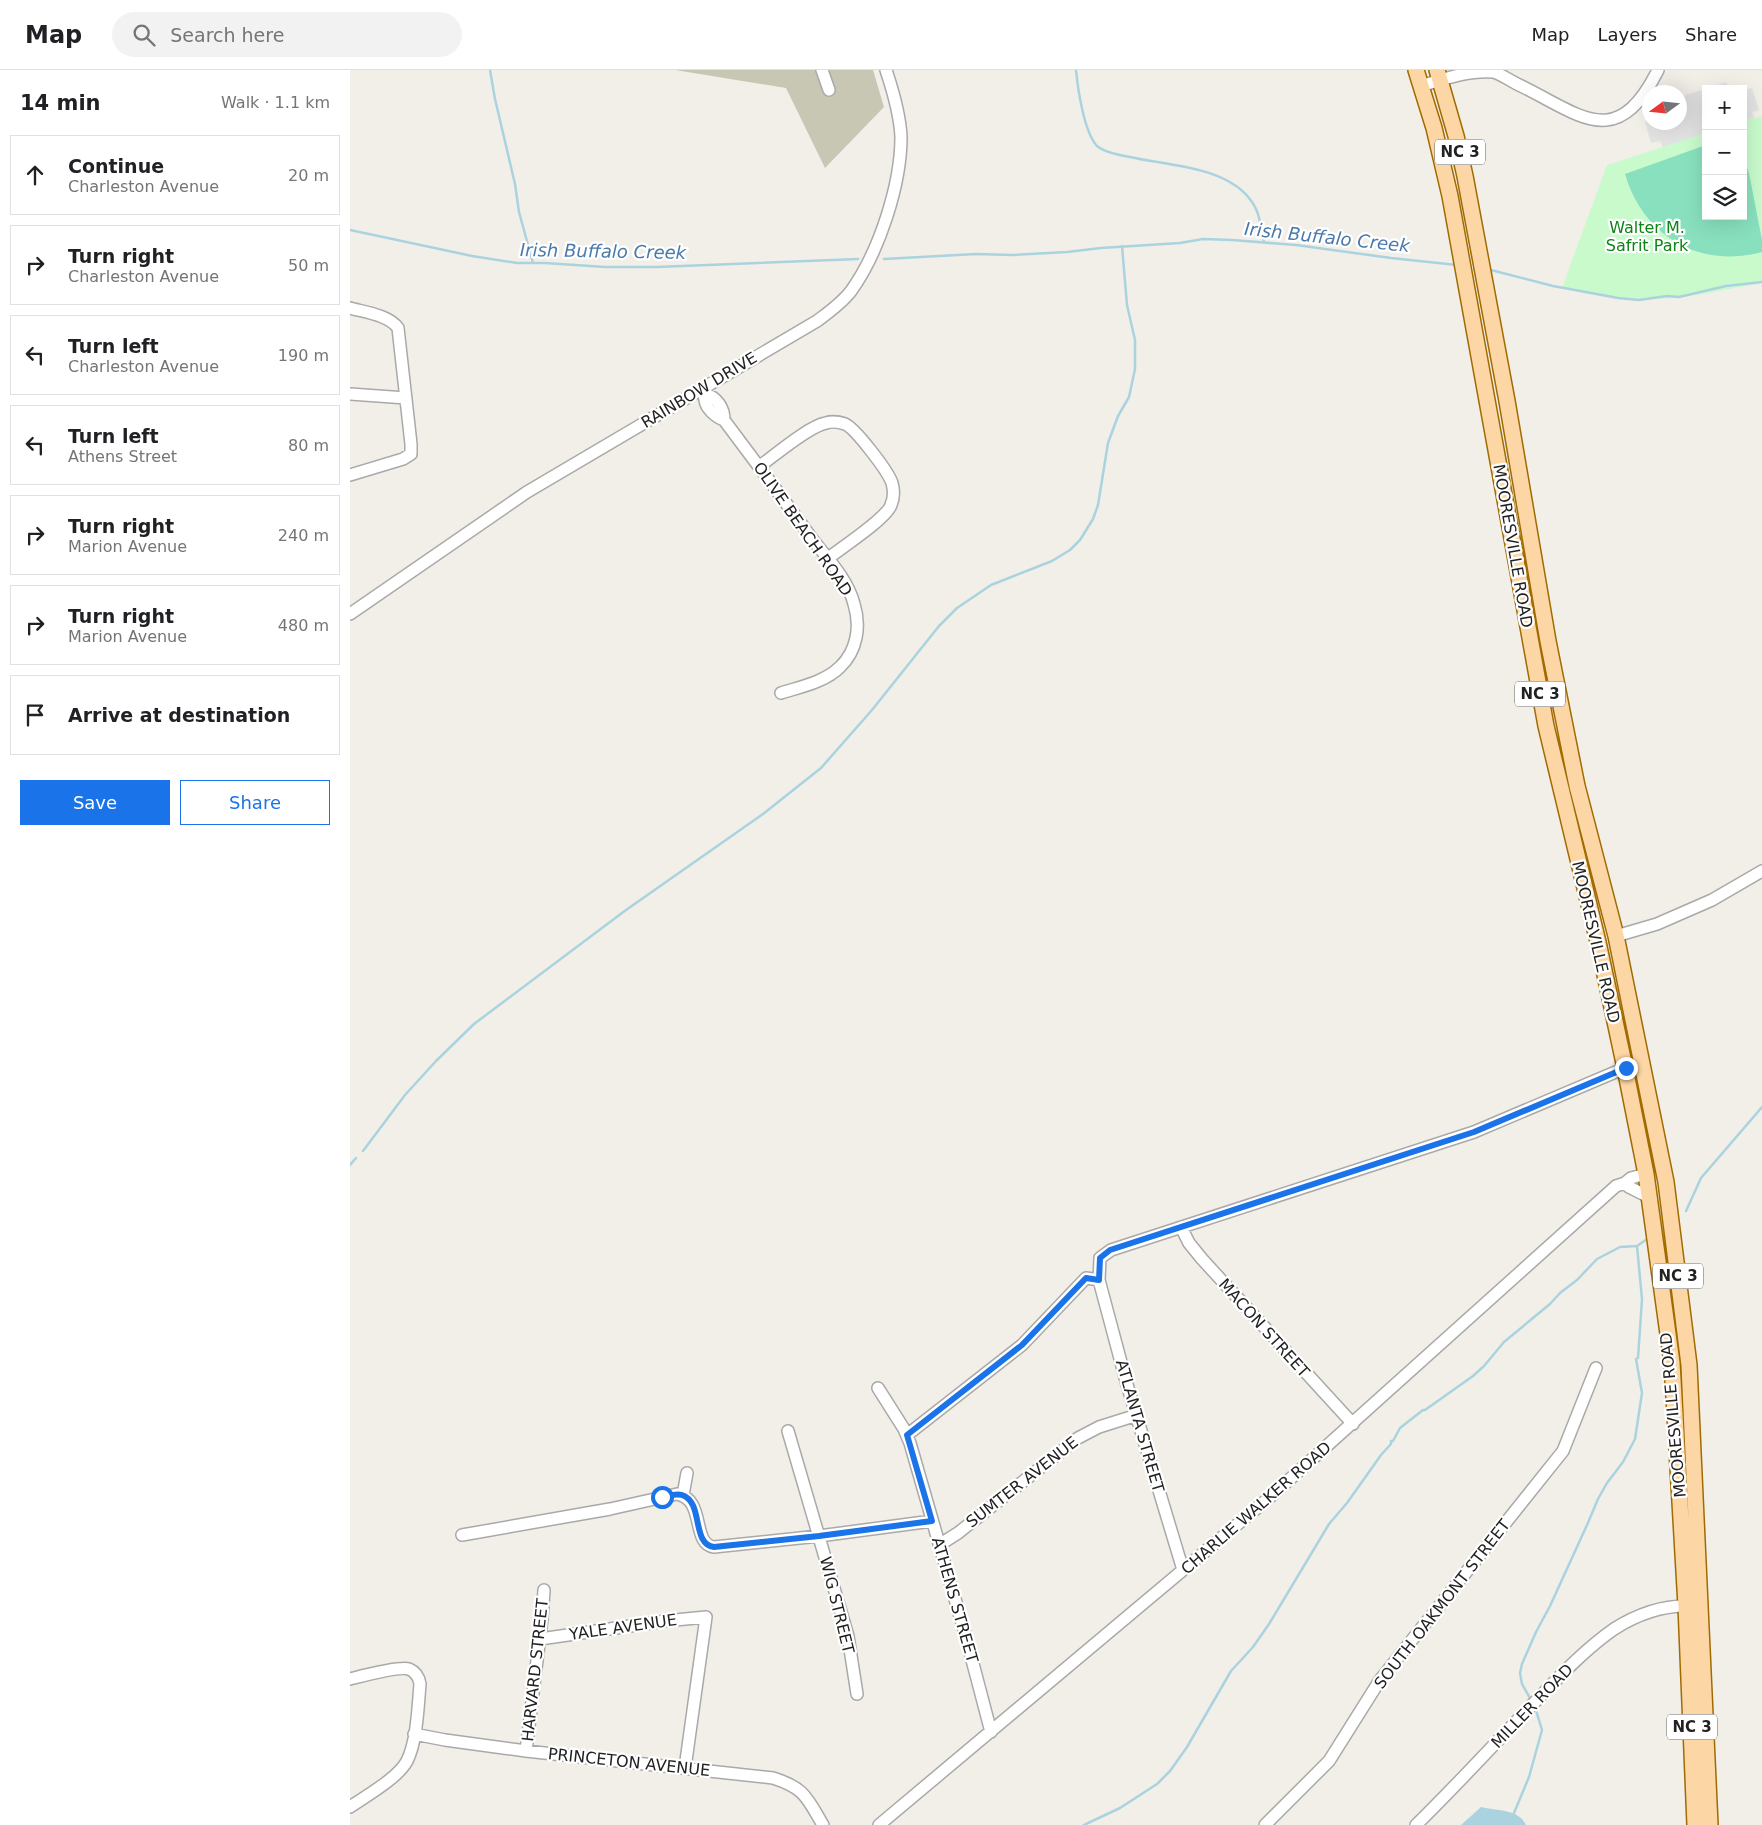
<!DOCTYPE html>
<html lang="en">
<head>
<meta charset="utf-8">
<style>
  body { margin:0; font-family:"DejaVu Sans",sans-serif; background:#f2f2f2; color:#202124 }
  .controls { position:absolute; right:15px; top:15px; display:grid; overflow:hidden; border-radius:0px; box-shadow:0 5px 20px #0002 }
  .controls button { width:45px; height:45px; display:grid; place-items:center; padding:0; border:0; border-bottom:1px solid #e0e0e0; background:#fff; color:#202124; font:25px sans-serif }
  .compass { position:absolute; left:1292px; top:15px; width:45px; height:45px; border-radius:50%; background:#fff; box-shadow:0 5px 20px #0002; rotate:255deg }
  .stop { position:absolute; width:15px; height:15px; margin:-11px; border:4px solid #1a73e8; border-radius:50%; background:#fff }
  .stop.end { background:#1a73e8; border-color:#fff; box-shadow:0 1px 5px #0008 }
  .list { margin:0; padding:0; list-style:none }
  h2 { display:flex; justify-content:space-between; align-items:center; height:65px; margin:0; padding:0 20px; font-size:21px }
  h2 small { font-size:16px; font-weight:400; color:#757577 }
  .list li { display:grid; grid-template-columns:32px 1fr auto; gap:15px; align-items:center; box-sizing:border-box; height:80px; margin:0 10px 10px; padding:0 10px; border:1px solid #e0e0e0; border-radius:0px }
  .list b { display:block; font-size:19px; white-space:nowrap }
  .list p { margin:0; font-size:16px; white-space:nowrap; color:#757577 }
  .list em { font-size:16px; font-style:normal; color:#757577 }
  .actions { display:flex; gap:10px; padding:15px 20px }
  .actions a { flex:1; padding:11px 0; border:1px solid #1a73e8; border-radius:0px; text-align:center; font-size:18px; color:#1a73e8 }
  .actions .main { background:#1a73e8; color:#fff }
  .icon { flex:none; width:28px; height:28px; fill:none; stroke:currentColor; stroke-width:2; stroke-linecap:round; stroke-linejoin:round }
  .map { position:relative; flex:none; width:1412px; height:1755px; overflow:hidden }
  header { display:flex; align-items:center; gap:30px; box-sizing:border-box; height:70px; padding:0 25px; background:#fff; border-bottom:1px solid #e0e0e0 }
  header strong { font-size:24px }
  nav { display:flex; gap:28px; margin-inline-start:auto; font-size:18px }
  .search { width:350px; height:45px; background:#f2f2f2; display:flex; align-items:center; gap:12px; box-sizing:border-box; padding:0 18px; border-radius:28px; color:#757577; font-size:19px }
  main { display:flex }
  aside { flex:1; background:#fff }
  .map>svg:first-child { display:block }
  .construction { fill:#c7c7b4 }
  .park { fill:#c8facc }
  .pitch { fill:#88e0be }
  .parking { fill:#e2e2e2 }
  .water { fill:#aad3df }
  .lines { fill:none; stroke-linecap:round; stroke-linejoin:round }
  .stream { stroke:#aad3df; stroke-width:2.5 }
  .minor-casing { stroke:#a9a9a9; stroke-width:14 }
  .major-casing { stroke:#a06b00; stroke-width:18 }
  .minor { stroke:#fff; stroke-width:11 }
  .major { stroke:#fcd6a4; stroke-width:15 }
  .route { stroke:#1a73e8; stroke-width:6 }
  .labels { text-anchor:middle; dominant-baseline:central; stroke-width:4.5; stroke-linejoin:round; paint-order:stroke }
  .shield { fill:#fff; stroke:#646464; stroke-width:1 }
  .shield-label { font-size:15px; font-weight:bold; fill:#222 }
  .park-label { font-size:16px; fill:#0c8416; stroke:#fff }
  .street-label { font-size:16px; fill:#222; stroke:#fff }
  .water-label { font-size:18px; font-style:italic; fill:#4a7aab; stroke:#fff }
</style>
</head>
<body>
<header>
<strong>Map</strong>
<div class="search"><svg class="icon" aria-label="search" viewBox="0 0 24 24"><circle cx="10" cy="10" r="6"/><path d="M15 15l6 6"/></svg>Search here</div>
<nav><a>Map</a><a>Layers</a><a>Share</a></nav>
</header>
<main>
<aside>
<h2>14 min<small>Walk · 1.1 km</small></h2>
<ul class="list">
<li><svg class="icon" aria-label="ahead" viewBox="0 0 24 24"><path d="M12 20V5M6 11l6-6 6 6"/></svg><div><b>Continue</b><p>Charleston Avenue</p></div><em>20 m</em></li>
<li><svg class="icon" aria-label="right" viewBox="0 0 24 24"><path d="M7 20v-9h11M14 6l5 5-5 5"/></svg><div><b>Turn right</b><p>Charleston Avenue</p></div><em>50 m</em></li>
<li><svg class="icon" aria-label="left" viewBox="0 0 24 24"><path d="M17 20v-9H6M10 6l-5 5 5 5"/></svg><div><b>Turn left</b><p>Charleston Avenue</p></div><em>190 m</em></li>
<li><svg class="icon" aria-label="left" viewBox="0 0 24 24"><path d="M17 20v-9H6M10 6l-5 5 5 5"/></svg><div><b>Turn left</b><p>Athens Street</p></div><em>80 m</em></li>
<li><svg class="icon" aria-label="right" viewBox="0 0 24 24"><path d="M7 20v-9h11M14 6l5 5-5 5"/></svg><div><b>Turn right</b><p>Marion Avenue</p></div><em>240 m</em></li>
<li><svg class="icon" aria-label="right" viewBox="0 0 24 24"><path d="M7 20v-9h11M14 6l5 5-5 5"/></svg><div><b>Turn right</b><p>Marion Avenue</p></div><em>480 m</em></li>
<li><svg class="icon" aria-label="arrive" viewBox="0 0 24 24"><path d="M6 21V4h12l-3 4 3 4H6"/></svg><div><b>Arrive at destination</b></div></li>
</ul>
<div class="actions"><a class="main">Save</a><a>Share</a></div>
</aside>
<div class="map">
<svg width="1412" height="1755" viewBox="0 0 1412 1755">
  <rect width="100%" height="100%" fill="#f2efe9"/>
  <path class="construction" d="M325,0H523L534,37L475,98L436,18Z"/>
  <path class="park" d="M1412,46V213C1375,219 1338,229 1300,229C1270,230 1241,223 1212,218L1257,95L1356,63V146H1393V51Z"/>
  <path class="pitch" d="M1356,75V146H1393V86L1399,103L1412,170V182C1349,199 1293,166 1275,104Z"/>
  <path class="parking" d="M1376,12L1379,18L1390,19H1356V63L1313,77L1310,71L1301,73L1295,52L1299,51L1300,52H1330V27Z
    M1402,18L1409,40L1402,42L1404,48L1393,51V20Z"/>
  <path class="water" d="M1131,1737C1147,1741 1169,1739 1176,1755H1111Z"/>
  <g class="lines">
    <path class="stream" d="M140,0L145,29L165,114L169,142L183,193
      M726,0C728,20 734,62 747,76C755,83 770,85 780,87C818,96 878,96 902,132C910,143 911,159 914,172
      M0,160L122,186L167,193H195L255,197H307L508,189
      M534,189L626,184L662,185L717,182L751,178L830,173L853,169L882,170L946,175L1041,188L1107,195
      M1137,199L1203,216L1268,228L1289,230L1317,226L1329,227L1376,216L1412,212
      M13,1081L55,1025L86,991L124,954L276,840L413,744L471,698L522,640L589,556L607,538L641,515L702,491L720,480L730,470L743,449L748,435L758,373L768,346L779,327L785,299V270L777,235L772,176
      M0,1095L6,1088
      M1336,1141L1351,1108L1412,1037
      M1181,1630L1172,1614L1170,1603L1172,1594L1186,1562L1200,1536L1237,1455L1248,1429L1257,1413L1273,1392L1285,1369L1292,1323L1286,1289L1288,1288L1292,1229L1287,1176
      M1164,1743L1179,1707L1192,1660L1185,1637
      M734,1755L770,1738L807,1714L820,1701L837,1677L881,1601L903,1577L919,1554L979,1454L997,1433L1031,1385L1041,1374V1371H1043L1050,1358L1073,1340H1075L1123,1306L1134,1296L1154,1272L1200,1234L1210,1223L1227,1210L1247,1189L1270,1177L1287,1176L1297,1169"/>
    <g class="minor-casing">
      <path id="minor" d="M472,0L479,20
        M1071,16C1094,9 1119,0 1143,2C1151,4 1159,10 1167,14C1230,44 1266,84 1308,0
        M0,238C14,242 39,245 48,258L61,374V384L53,389L0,405
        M351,319C355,323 354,325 355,330C356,339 366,347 374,350C404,390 434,430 463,470C478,489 498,510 504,534C511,556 507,581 490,597C475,612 450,617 431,623
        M0,324L56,328
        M355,324C367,327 374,338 374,350
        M410,396C425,385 459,356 476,353C482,351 489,352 495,354C505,358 538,401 542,413C544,420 544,428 541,435C536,449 491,478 477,489
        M0,544L177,422L467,251C479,242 492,233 501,221C529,182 551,115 551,67C550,44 543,21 536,0
        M1266,866L1307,854L1362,830L1412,801
        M1275,1113L1281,1108L1296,1104
        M831,1157L839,1173L852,1189L1003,1354
        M749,1210L776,1311L833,1500
        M528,1318L554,1359L560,1373L616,1567L641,1662
        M438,1361L498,1566L507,1624
        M557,1365L672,1275L736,1208L749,1210L750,1188L761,1180L1124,1062L1275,998
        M333,1425L337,1403
        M112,1465L260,1439L327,1424C356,1429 341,1474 364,1477L469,1466L582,1451
        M589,1475L608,1463L728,1368L749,1357L787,1345
        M190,1569L315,1551L356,1547L335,1698
        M0,1609C12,1606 49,1596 59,1599C66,1602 69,1607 70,1614C68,1637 67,1671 57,1691C48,1708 16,1726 0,1737
        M64,1664L95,1670L176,1681L423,1708C455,1718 457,1728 473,1755
        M176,1681L192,1549L194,1520
        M529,1755L920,1427L1266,1116L1275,1113L1279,1117L1299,1127
        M915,1755L979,1691L1030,1610L1213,1381L1246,1298
        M1066,1755C1106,1716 1144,1674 1183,1634C1208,1608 1234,1580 1264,1559C1286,1545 1311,1536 1336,1536"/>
    </g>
    <g class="major-casing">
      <path id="major" d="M1066,0L1084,58L1100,126L1196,656L1248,872L1275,998L1296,1104L1322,1293L1336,1536L1345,1755
        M1087,0L1106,66L1115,106L1157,331L1198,571L1227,716L1266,866L1316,1112L1339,1295L1360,1755"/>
    </g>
    <use href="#minor" class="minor"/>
    <use href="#major" class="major"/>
  </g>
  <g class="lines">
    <path class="route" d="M312,1427C318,1426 326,1423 332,1425C354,1432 341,1474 364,1477L469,1466L582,1451L557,1365L672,1275L736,1208L749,1210L750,1188L760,1180L1124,1062L1276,998"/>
  </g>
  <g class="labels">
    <g class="shield">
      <rect x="1085" y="69.5" width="50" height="25" rx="4"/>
      <rect x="1165" y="611.5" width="50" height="25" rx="4"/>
      <rect x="1303" y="1193.5" width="50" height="25" rx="4"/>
      <rect x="1317" y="1644.5" width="50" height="25" rx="4"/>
    </g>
    <g class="shield-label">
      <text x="1110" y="82">NC 3</text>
      <text x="1190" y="624">NC 3</text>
      <text x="1328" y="1206">NC 3</text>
      <text x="1342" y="1657">NC 3</text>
    </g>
    <g class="park-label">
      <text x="1297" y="157">Walter M.<tspan x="1297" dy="18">Safrit Park</tspan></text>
    </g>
    <g class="street-label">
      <text transform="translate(349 320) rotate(-31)">RAINBOW DRIVE</text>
      <text transform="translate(453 459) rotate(55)">OLIVE BEACH ROAD</text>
      <text transform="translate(1163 476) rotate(80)">MOORESVILLE ROAD</text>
      <text transform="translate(1246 872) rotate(77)">MOORESVILLE ROAD</text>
      <text transform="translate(914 1258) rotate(48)">MACON STREET</text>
      <text transform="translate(1323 1345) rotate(-95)">MOORESVILLE ROAD</text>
      <text transform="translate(790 1356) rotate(74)">ATLANTA STREET</text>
      <text transform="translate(672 1412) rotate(-38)">SUMTER AVENUE</text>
      <text transform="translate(906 1438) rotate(-41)">CHARLIE WALKER ROAD</text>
      <text transform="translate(605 1530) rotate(74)">ATHENS STREET</text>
      <text transform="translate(1092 1534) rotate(-52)">SOUTH OAKMONT STREET</text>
      <text transform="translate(487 1535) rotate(76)">WIG STREET</text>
      <text transform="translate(273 1557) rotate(-8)">YALE AVENUE</text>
      <text transform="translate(185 1600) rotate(-84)">HARVARD STREET</text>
      <text transform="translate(1182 1636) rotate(-46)">MILLER ROAD</text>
      <text transform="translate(279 1692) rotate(6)">PRINCETON AVENUE</text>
    </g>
    <g class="water-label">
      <text transform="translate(977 167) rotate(6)">Irish Buffalo Creek</text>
      <text transform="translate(253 181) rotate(1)">Irish Buffalo Creek</text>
    </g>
  </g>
</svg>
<div class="controls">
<button>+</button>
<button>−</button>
<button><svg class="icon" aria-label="layers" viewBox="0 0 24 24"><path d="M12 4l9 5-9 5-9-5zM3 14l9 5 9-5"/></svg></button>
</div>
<svg class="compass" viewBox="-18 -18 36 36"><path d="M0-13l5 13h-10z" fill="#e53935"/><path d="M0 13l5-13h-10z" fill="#757577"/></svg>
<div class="stop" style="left:312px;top:1427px"></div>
<div class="stop end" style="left:1276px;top:998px"></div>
</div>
</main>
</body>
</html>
